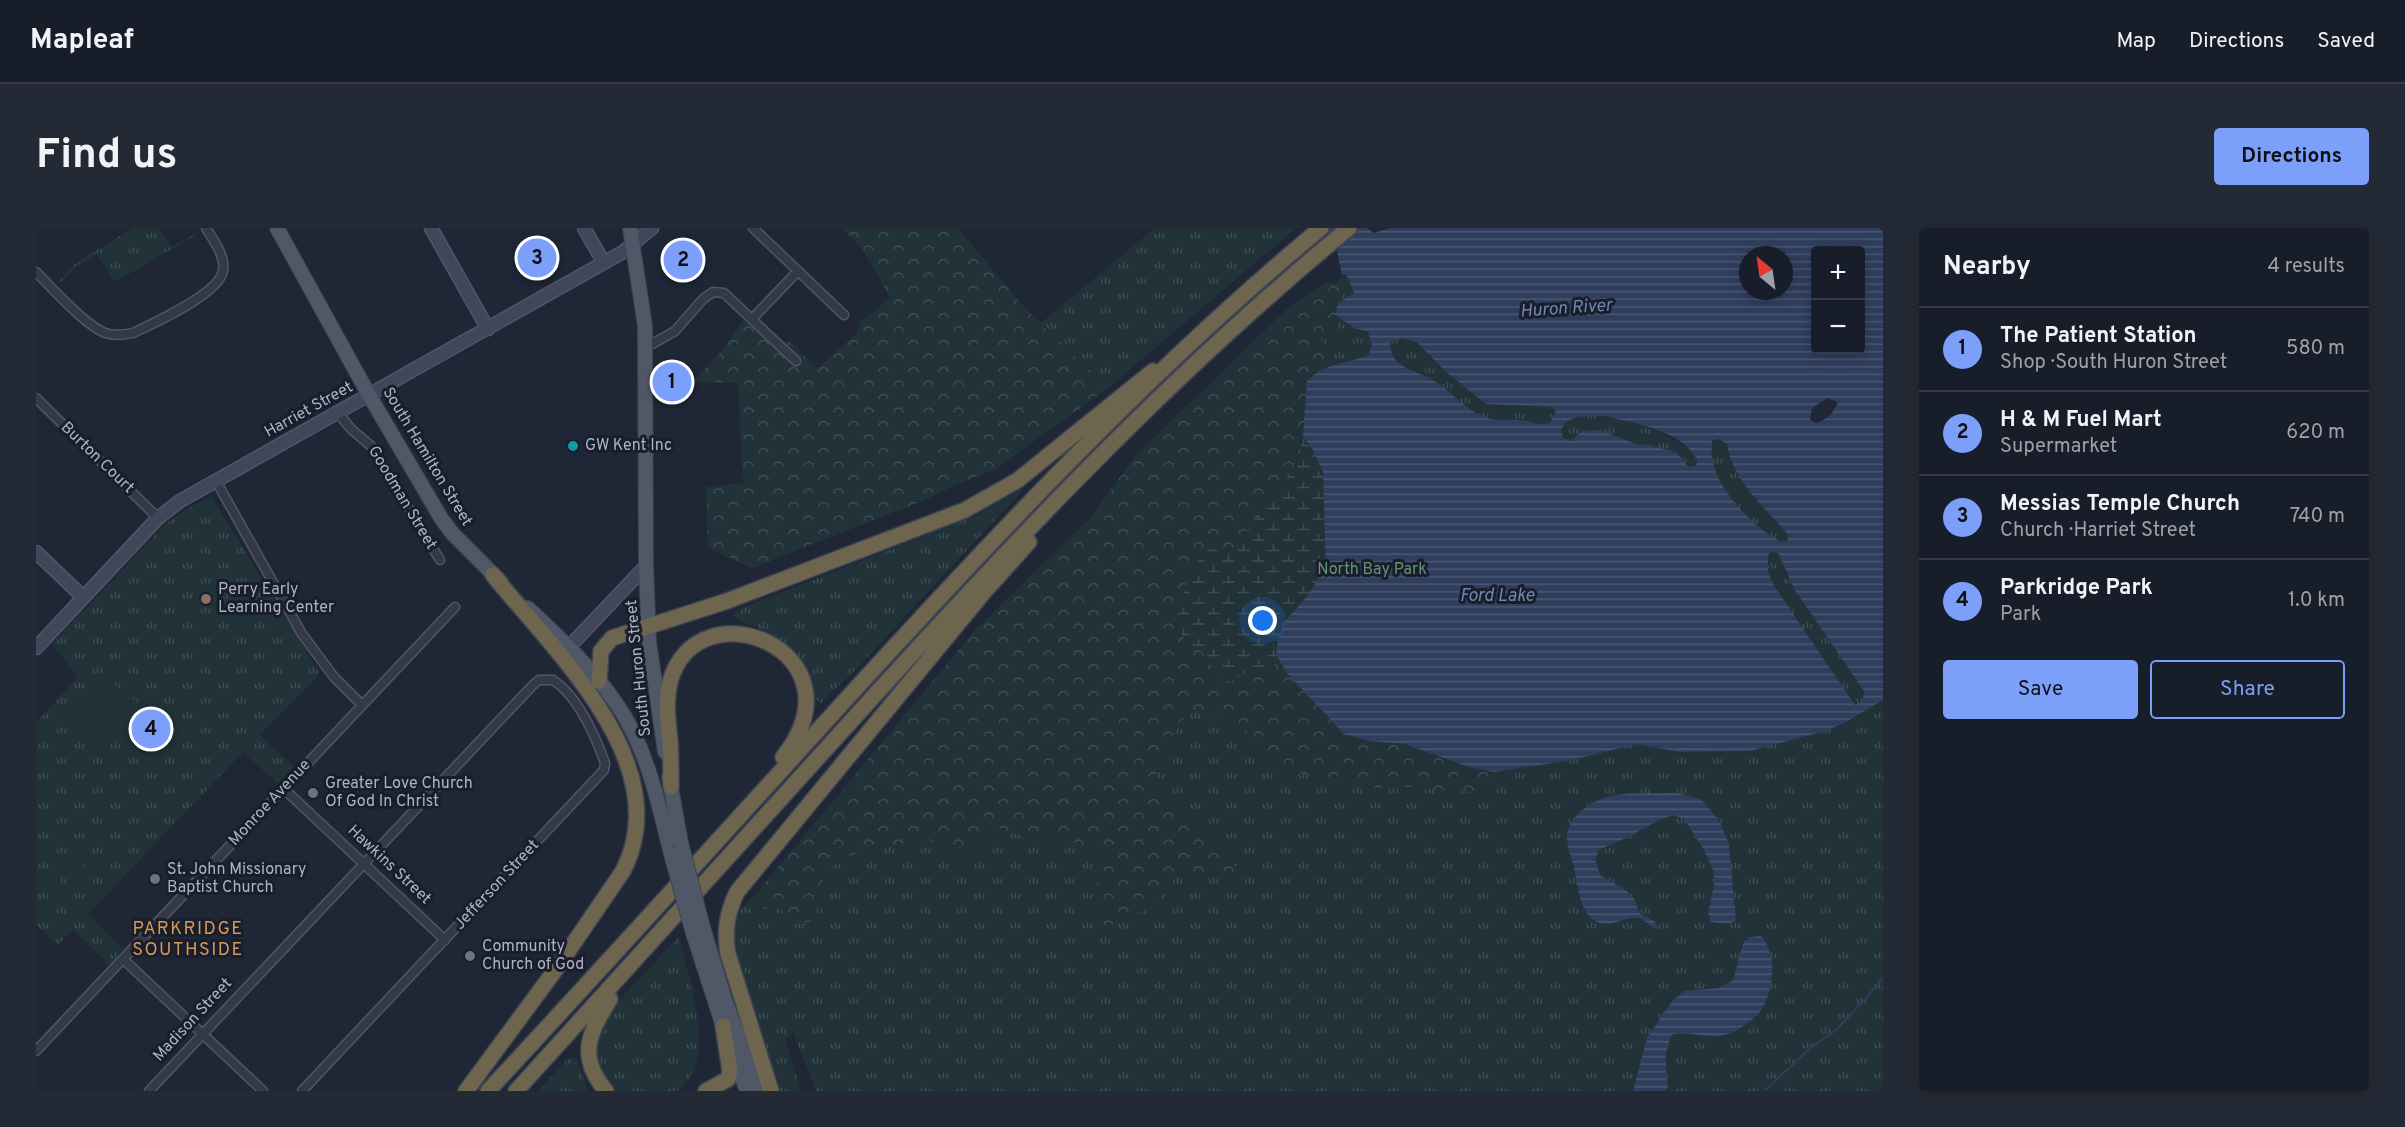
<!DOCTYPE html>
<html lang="en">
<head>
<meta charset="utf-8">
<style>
  body { margin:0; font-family:Overpass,sans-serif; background:#242a35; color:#f1f3f6 }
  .controls { position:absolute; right:18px; top:18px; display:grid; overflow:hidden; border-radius:6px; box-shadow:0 3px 15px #0003 }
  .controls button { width:54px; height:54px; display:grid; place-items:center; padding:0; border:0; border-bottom:2px solid #363b46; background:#171d29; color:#f1f3f6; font:30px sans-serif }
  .compass { position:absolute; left:1703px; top:18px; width:54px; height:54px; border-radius:50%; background:#171d29; box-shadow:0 3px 15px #0003; rotate:331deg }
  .you { position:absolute; left:1227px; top:393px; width:21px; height:21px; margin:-15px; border:4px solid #fff; border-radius:50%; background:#1a73e8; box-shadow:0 0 0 9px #1a73e833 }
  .badge { display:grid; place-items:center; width:39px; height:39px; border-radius:50%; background:#7c9ffa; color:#111; font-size:20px; font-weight:700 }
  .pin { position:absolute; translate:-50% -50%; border:3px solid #fff; box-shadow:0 2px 6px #0006 }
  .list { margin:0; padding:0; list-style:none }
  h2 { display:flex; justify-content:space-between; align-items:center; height:78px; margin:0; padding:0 24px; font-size:26px }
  h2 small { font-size:20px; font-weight:400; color:#9ea2a8 }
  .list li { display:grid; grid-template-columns:39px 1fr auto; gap:18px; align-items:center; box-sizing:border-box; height:84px; padding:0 24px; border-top:2px solid #363b46 }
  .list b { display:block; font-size:22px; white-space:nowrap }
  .list p { margin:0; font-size:20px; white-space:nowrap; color:#9ea2a8 }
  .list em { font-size:20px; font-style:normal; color:#9ea2a8 }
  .actions { display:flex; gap:12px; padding:18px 24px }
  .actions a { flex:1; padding:14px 0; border:2px solid #7c9ffa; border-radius:6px; text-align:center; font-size:21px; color:#7c9ffa }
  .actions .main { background:#7c9ffa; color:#111 }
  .map { position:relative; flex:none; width:1847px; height:863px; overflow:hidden; border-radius:6px }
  header { display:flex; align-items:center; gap:36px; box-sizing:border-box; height:84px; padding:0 30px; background:#171d29; border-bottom:2px solid #363b46 }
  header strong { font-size:28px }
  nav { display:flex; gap:33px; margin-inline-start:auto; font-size:21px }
  .intro { display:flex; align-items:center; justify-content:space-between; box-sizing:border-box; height:144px; padding:0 36px }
  h1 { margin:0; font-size:42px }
  .button { padding:15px 27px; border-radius:6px; background:#7c9ffa; color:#111; font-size:21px; font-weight:700 }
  main { display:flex; gap:36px; padding:0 36px }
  aside { flex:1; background:#171d29; border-radius:6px; box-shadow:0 3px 15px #0003 }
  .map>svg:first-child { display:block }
  .grass { fill:url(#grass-tufts) }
  .forest { fill:url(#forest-crowns) }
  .wetland { fill:url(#wetland-marsh) }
  .pitch { fill:#213338 }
  .water { fill:url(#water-rules); fill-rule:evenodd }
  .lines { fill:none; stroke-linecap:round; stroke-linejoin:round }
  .stream { stroke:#303e5d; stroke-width:2 }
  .street-casing { stroke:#505666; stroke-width:11 }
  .secondary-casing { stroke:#505666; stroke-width:15 }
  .primary-casing { stroke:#3c4251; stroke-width:16 }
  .highway-casing { stroke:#3d4352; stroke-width:18 }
  .street { stroke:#333947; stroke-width:8 }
  .secondary { stroke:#40475b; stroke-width:12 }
  .primary { stroke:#505868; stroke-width:14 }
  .highway { stroke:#6e654f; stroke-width:15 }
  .primary-bridge-casing { stroke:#3c4251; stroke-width:16; stroke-linecap:butt }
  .primary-bridge { stroke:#505868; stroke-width:14 }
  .culture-dot { fill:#0f9aa8; stroke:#181e2c; stroke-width:2 }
  .education-dot { fill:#8d6e63; stroke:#181e2c; stroke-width:2 }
  .worship-dot { fill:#6b7280; stroke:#181e2c; stroke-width:2 }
  .labels { text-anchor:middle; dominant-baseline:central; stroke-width:6; stroke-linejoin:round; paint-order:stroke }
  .street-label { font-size:16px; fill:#adb3c5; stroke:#181e2c }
  .poi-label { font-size:16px; fill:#adb3c5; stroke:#181e2c; text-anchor:start }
  .park-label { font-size:16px; fill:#649575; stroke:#181e2c }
  .water-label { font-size:18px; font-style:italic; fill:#7486ae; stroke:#181e2c }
  .neighbourhood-label { font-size:18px; letter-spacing:1.5px; fill:#d59c57; stroke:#181e2c }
</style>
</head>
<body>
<header>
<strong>Mapleaf</strong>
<nav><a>Map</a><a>Directions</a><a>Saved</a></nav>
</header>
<div class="intro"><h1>Find us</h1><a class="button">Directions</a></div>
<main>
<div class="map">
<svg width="1847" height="863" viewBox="0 0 1847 863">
  <defs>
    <pattern id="grass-tufts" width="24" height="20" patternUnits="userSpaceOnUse" patternTransform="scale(1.5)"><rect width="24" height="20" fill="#213338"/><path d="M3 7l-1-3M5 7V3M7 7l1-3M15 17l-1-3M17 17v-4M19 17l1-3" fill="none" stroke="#3f4e53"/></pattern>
    <pattern id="forest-crowns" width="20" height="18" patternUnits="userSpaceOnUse" patternTransform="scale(1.5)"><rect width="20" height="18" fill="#213338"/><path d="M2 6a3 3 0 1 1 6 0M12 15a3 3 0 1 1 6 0" fill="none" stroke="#3f4e53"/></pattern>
    <pattern id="wetland-marsh" width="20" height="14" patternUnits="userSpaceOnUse" patternTransform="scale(1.5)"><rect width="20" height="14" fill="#213338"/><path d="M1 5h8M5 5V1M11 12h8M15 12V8" fill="none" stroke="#3f4e53"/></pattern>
    <pattern id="water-rules" width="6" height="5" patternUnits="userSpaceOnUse" patternTransform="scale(1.5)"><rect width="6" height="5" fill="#303e5d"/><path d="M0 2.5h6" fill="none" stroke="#4b5873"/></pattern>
  </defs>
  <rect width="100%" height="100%" fill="#1f2737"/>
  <path class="grass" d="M97,0H123L135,19L161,5L162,6L79,54L61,26L39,39L25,54L24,52L38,36Z
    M1119,0H1260L1072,160L1005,95Z
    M1310,46L1318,66L1302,75L1299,87C1315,101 1336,106 1354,115L1366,110L1382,115L1409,143L1450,176L1517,179L1531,193C1568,177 1626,202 1657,223L1683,211L1691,216C1697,253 1728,278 1751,306L1752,312L1746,330L1748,342L1758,361L1828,463L1842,474L1847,472V863H780L757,804L749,812L765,863H744L704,741L698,705L704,681L719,667L722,672L1263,86Z
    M982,262H987L819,442L785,475L780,472C771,425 741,407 699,390L698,386L713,377L939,288Z
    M175,268L284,446L224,507L258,539L242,556L207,524L52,686L87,721L74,737L37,701L22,717L0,697V495L42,449L16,416L130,296L146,284Z
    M643,709C652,751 684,833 641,863H580C536,824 571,785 601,753C615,738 629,724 643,709Z
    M541,830L552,863H502L532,831Z"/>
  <path class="forest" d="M806,0H922L986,77L1072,160L958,242L924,255L889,272L716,340L672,320L670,259L707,255L702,155L656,154L683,126L709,90L743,120L752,112L781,140L821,105L824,94L854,70L828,23Z
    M1289,54L1303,57L1307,67L1299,87L1303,104L1285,110L1291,138L1282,143L1271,154L1267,207L1276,220L1249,393L1334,513L1369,516L1433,539L1458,544L1437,564L1377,559L1333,560L1243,541L1210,503L1179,491L1170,481L1149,488L1119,537L1126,569L1166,597L1205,645L1138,649L1117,679L1066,700L1061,651L1074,631L1034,613L985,608L962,600L925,631L891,611L817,626L788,643L778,693L762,696L736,674L729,683L719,667L940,401L1054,290L1101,226L1251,81Z"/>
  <path class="wetland" d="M1267,208C1275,218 1284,231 1287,244C1289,254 1293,334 1290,341C1281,367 1226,401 1243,431C1236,441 1231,446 1220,448L1217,440L1191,456L1181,446L1163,420L1152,416L1141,399C1145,370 1151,340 1174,319L1189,326L1199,318L1216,297L1262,234Z"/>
  <path class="pitch" d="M67,447L114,485C107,493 100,504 91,510C68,523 42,512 24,496Z
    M46,633L53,661L36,665L30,636Z
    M22,639L27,665L15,667L10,641Z"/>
  <path class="water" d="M1279,0H1331L1338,5L1353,0H1847V472L1808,495L1789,503L1714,523L1644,524L1601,516L1536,532L1458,544L1433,539L1369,516L1334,513L1308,506L1250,444L1240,426L1243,407L1249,393L1269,371L1290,341L1287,243L1276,220L1267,208L1271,153C1291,134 1308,137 1333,127L1336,117L1332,104L1318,100L1299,87L1302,75L1318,65L1310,46L1306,47L1301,23ZM1780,22H1824V122H1780ZM1712,27H1748V63H1712ZM1366,110L1382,115L1409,143L1450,176L1517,179L1520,184L1514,195C1501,198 1494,193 1482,192C1473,191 1463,194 1454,191C1430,184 1417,164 1397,152C1378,141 1355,141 1354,115ZM1792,170L1802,174C1797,185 1793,191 1780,195L1774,192L1776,180ZM1569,188C1600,196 1646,202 1662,233L1659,238L1652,239L1641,225L1614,217L1600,216L1564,202L1546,203L1535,213L1527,210L1525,202C1532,185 1555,189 1569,188ZM1683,211L1691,216C1697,253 1728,278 1751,306L1752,312L1746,314C1719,302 1678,259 1676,228C1675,223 1676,218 1676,213ZM1734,324L1742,325L1758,361L1828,463L1827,472L1819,477L1739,359L1732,344V328Z
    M1640,565L1665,571L1684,594L1693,617L1700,692L1693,696L1675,694L1672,685L1679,652L1676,639L1667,620L1648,591L1637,587L1623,592L1596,607L1563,622L1559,631L1564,647L1591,663L1599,672L1604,686L1617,692L1623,700L1620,701C1614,698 1607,690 1600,690C1586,689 1571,703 1556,691C1543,680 1542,656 1538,640C1536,630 1531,619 1531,609C1531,588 1557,572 1575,568C1595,564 1619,566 1640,565Z
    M1725,708C1742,725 1738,767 1723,785C1716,793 1698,806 1688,807C1671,811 1654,803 1637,806C1626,824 1630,840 1632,859L1629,863H1597L1611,810L1637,772L1648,763L1683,760L1697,752L1708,713L1715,709Z"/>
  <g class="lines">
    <path class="stream" d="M1728,863L1778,817L1800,802L1832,768L1846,750"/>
    <g class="street-casing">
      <path id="street" d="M717,0L808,87
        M0,44C16,60 49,97 69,105C78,108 88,107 97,105C118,95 183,66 187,43C190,28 177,12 170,0
        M716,91L762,43
        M609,120L639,103L667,71L677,64L688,65L760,133
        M0,170L122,290
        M302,185L315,201L335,218L404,332
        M180,253L266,406L298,449L326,477
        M248,561L409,712
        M87,731L227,863
        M0,823L419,379
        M113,863L497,457L503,452H517C543,469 559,507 569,535L568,542L266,863"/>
    </g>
    <g class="secondary-casing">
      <path id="secondary" d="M395,0L452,101
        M548,0L568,35
        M0,324L47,369
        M533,419L610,338
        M0,420L122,290L144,273L587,24L616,0"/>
    </g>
    <g class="primary-casing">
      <path id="primary" d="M241,0L333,167L405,290L416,305L465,354
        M594,0L609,98L610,338L613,414L629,524
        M492,380C523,409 555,439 580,475C611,519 622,574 635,626
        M633,549L645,615
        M666,696L689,773L724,863
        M657,705L687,798L711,863"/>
    </g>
    <g class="highway-casing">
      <path id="highway" d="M563,453L565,423L576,410L691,373L929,282L982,252L1117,143
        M635,559C635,544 635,529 634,513C632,493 629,474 634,454C661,355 831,423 747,529
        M430,863L520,741L587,643C642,536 518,423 457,347
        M452,863C574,732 694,599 814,467C962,305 1116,140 1285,0
        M480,863C590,743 699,622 808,501C967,325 1129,151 1313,0
        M570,863C540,828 554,804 574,771
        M670,863L692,851L694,843L687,798
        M735,863L692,726C688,703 691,685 701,664L948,364L993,314"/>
    </g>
    <use href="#street" class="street"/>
    <use href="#secondary" class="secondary"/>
    <use href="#primary" class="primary"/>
    <use href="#highway" class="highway"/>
    <g class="primary-bridge-casing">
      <path id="primary-bridge" d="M645,615L666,696
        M635,626L657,705"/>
    </g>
    <use href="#primary-bridge" class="primary-bridge"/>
  </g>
  <circle class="culture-dot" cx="537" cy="218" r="6"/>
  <circle class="education-dot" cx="170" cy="371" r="6"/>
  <g class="worship-dot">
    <circle cx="277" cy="565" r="6"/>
    <circle cx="119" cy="651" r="6"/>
    <circle cx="434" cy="728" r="6"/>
  </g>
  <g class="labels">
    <g class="street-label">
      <text transform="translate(273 182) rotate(-29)">Harriet Street</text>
      <text transform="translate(391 229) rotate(59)">South Hamilton Street</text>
      <text transform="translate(61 230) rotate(44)">Burton Court</text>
      <text transform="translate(366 270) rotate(59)">Goodman Street</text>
      <text transform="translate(603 440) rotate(-96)">South Huron Street</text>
      <text transform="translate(234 575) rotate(-47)">Monroe Avenue</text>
      <text transform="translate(353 637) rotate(43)">Hawkins Street</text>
      <text transform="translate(461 657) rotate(-47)">Jefferson Street</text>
      <text transform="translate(157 792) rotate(-47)">Madison Street</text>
    </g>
    <g class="poi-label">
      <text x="549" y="218">GW Kent Inc</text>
      <text x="182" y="362">Perry Early<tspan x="182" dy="18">Learning Center</tspan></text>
      <text x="289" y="556">Greater Love Church<tspan x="289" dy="18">Of God In Christ</tspan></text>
      <text x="131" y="642">St. John Missionary<tspan x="131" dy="18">Baptist Church</tspan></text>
      <text x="446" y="719">Community<tspan x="446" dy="18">Church of God</tspan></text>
    </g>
    <g class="park-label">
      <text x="1336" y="342">North Bay Park</text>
    </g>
    <g class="water-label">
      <text transform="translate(1530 81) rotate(-4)">Huron River</text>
      <text x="1461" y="368">Ford Lake</text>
    </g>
    <g class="neighbourhood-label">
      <text x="152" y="701">PARKRIDGE<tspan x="152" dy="21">SOUTHSIDE</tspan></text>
    </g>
  </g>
</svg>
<div class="controls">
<button>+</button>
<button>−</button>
</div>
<svg class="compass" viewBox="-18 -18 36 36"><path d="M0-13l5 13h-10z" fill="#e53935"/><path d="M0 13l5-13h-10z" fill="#9ea2a8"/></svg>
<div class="you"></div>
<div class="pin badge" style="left:636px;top:154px">1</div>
<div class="pin badge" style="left:647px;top:32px">2</div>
<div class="pin badge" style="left:501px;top:30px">3</div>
<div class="pin badge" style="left:115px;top:501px">4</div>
</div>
<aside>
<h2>Nearby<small>4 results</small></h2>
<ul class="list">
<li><span class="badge">1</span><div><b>The Patient Station</b><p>Shop · South Huron Street</p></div><em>580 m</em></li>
<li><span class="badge">2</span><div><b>H &amp; M Fuel Mart</b><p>Supermarket</p></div><em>620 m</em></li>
<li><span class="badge">3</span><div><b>Messias Temple Church</b><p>Church · Harriet Street</p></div><em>740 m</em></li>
<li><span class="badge">4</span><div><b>Parkridge Park</b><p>Park</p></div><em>1.0 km</em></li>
</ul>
<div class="actions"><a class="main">Save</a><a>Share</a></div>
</aside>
</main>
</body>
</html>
